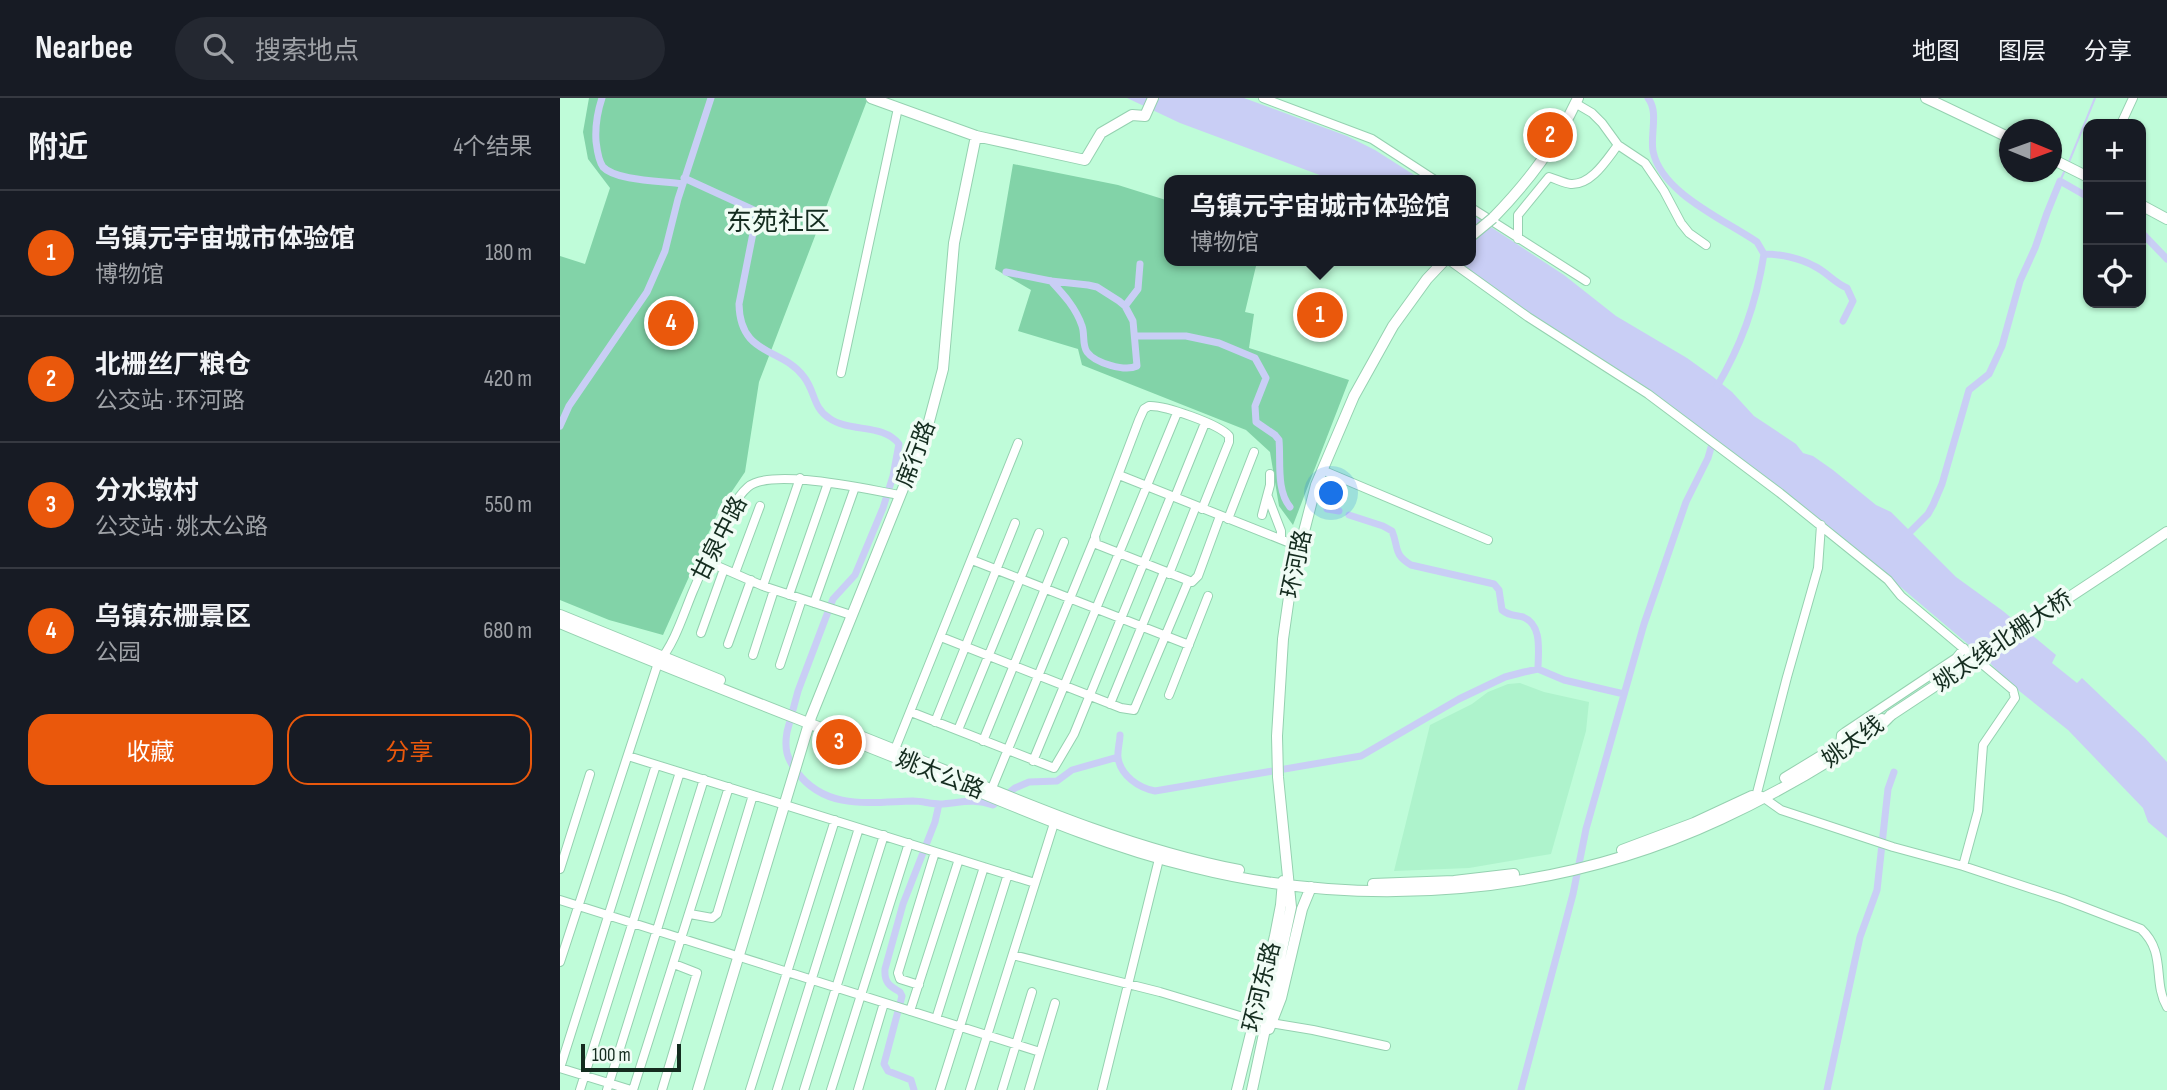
<!DOCTYPE html>
<html lang="zh">
<head>
<meta charset="utf-8">
<style>
  body { margin:0; font-family:"Sofia Sans Condensed","Noto Sans SC",sans-serif; background:#242831; color:#f1f3f6 }
  .controls { position:absolute; right:21px; top:21px; display:grid; overflow:hidden; border-radius:14px; box-shadow:0 2px 5px #0004 }
  .controls button { width:63px; height:63px; display:grid; place-items:center; padding:0; border:0; border-bottom:2px solid #363941; background:#171b24; color:#f1f3f6; font:35px sans-serif }
  .compass { position:absolute; left:1439px; top:21px; width:63px; height:63px; border-radius:50%; background:#171b24; box-shadow:0 2px 5px #0004; rotate:91deg }
  .scale { position:absolute; left:21px; bottom:18px; width:100px; box-sizing:border-box; padding-left:7px; border:4px solid #142c1f; border-top:0; font-size:19px; line-height:24px; white-space:nowrap; color:#142c1f; -webkit-text-stroke:5px #f0fcf5; paint-order:stroke }
  .you { position:absolute; left:772px; top:396px; width:24px; height:24px; margin:-18px; border:5px solid #fff; border-radius:50%; background:#1a73e8; box-shadow:0 0 0 10px #1a73e833 }
  .badge { display:grid; place-items:center; width:46px; height:46px; border-radius:50%; background:#ea580c; color:#fff; font-size:23px; font-weight:700 }
  .pin { position:absolute; translate:-50% -50%; border:4px solid #fff; box-shadow:0 2px 7px #0006 }
  .popup { position:absolute; left:604px; top:77px; width:312px; height:91px; box-sizing:border-box; display:grid; place-content:center; border-radius:14px; background:#171b24; filter:drop-shadow(0 2px 5px #0005); font-size:23px; white-space:nowrap; color:#9ea1a6 }
  .popup b { font-size:26px; color:#f1f3f6 }
  .popup::after { content:''; position:absolute; left:50%; top:100%; margin-left:-14px; border:14px solid transparent; border-top-color:#171b24 }
  .list { margin:0; padding:0; list-style:none }
  h2 { display:flex; justify-content:space-between; align-items:center; height:91px; margin:0; padding:0 28px; font-size:30px }
  h2 small { font-size:23px; font-weight:400; color:#9ea1a6 }
  .list li { display:grid; grid-template-columns:46px 1fr auto; gap:21px; align-items:center; box-sizing:border-box; height:126px; padding:0 28px; border-top:2px solid #363941 }
  .list b { display:block; font-size:26px; white-space:nowrap }
  .list p { margin:0; font-size:23px; white-space:nowrap; color:#9ea1a6 }
  .list em { font-size:23px; font-style:normal; color:#9ea1a6 }
  .actions { display:flex; gap:14px; padding:21px 28px }
  .actions a { flex:1; padding:16px 0; border:2px solid #ea580c; border-radius:21px; text-align:center; font-size:24px; color:#ea580c }
  .actions .main { background:#ea580c; color:#fff }
  .icon { flex:none; width:38px; height:38px; fill:none; stroke:currentColor; stroke-width:2; stroke-linecap:round; stroke-linejoin:round }
  .map { position:relative; flex:none; width:1607px; height:992px; overflow:hidden }
  header { display:flex; align-items:center; gap:42px; box-sizing:border-box; height:98px; padding:0 35px; background:#171b24; border-bottom:2px solid #363941 }
  header strong { font-size:33px }
  nav { display:flex; gap:38px; margin-inline-start:auto; font-size:24px }
  .search { width:490px; height:63px; background:#242831; display:flex; align-items:center; gap:18px; box-sizing:border-box; padding:0 24px; border-radius:38px; color:#9ea1a6; font-size:26px }
  main { display:flex }
  aside { flex:1; background:#171b24 }
  .map>svg:first-child { display:block }
  .built { fill:#aef3cc }
  .green { fill:#82d3a8 }
  .water { fill:#c9cef5 }
  .lines { fill:none; stroke-linecap:round; stroke-linejoin:round }
  .stream { stroke:#c9cef5; stroke-width:2 }
  .canal { stroke:#c9cef5; stroke-width:7 }
  .street-casing { stroke:#95d1b0; stroke-width:10 }
  .secondary-casing { stroke:#95d1b0; stroke-width:12 }
  .street { stroke:#fff; stroke-width:8 }
  .secondary { stroke:#fff; stroke-width:10 }
  .secondary-bridge-casing { stroke:#95d1b0; stroke-width:12; stroke-linecap:butt }
  .secondary-bridge { stroke:#fff; stroke-width:10 }
  .labels { text-anchor:middle; dominant-baseline:central; stroke-width:7; stroke-linejoin:round; paint-order:stroke }
  .street-label { font-size:23px; fill:#142c1f; stroke:#f0fcf5 }
  .quarter-label { font-size:26px; fill:#142c1f; stroke:#f0fcf5 }
</style>
</head>
<body>
<header>
<strong>Nearbee</strong>
<div class="search"><svg class="icon" aria-label="search" viewBox="0 0 24 24"><circle cx="10" cy="10" r="6"/><path d="M15 15l6 6"/></svg>搜索地点</div>
<nav><a>地图</a><a>图层</a><a>分享</a></nav>
</header>
<main>
<aside>
<h2>附近<small>4个结果</small></h2>
<ul class="list">
<li><span class="badge">1</span><div><b>乌镇元宇宙城市体验馆</b><p>博物馆</p></div><em>180 m</em></li>
<li><span class="badge">2</span><div><b>北栅丝厂粮仓</b><p>公交站 · 环河路</p></div><em>420 m</em></li>
<li><span class="badge">3</span><div><b>分水墩村</b><p>公交站 · 姚太公路</p></div><em>550 m</em></li>
<li><span class="badge">4</span><div><b>乌镇东栅景区</b><p>公园</p></div><em>680 m</em></li>
</ul>
<div class="actions"><a class="main">收藏</a><a>分享</a></div>
</aside>
<div class="map">
<svg width="1607" height="992" viewBox="0 0 1607 992">
  <rect width="100%" height="100%" fill="#bffcd9"/>
  <path class="built" d="M960,585L984,594L1029,604L1026,633L991,756L909,770L834,773L870,627L912,606L928,594L948,586Z"/>
  <path class="green" d="M29,0H308L199,284L185,374L158,414L103,537L49,522L0,502V158L25,166L50,90L28,61L23,34Z
    M453,66L558,87L609,103L610,163H681L696,168L685,214L694,216L689,250L789,282L733,427L719,408L710,354L686,332L522,267L518,251L458,233L471,192L435,171Z"/>
  <path class="water" d="M567,0H684L787,38L815,52L862,82H773L620,25Z
    M911,116L1004,177L1056,218L1127,260L1152,278L1172,294L1194,318L1236,346L1243,355L1253,358L1273,372L1316,407L1331,414L1396,479L1443,513L1496,557L1492,565L1517,585L1522,580L1585,640L1607,664V740L1588,724L1583,710L1508,632L1448,584L1429,564L1317,469L1085,290L948,201L896,163H910Z"/>
  <g class="lines">
    <path class="stream" d="M1509,64L1535,0
      M1500,83L1505,72"/>
    <path class="canal" d="M42,0C37,15 35,27 36,43C37,51 38,62 43,69C56,83 103,83 122,86
      M1088,0C1099,14 1090,36 1093,53C1101,95 1165,122 1197,144L1204,156C1196,207 1181,248 1155,292
      M124,80L196,113V120L179,206C180,259 222,249 244,279C255,293 253,310 269,320C290,335 323,325 339,346L333,378L323,410L295,477L273,501L266,519L238,593L227,634C224,651 227,661 237,674C266,713 312,704 353,703C362,703 371,706 380,706C399,705 414,700 433,707L455,690L469,684L497,683L512,672L558,659
      M1581,134L1607,161
      M1204,156C1220,156 1240,160 1254,168C1267,174 1273,184 1287,190L1293,203L1283,223
      M446,174L491,183L528,187L537,189L559,203L565,208L573,223L577,268C565,274 535,265 527,254C522,247 525,236 522,228C516,210 504,197 491,183
      M565,208L578,191L580,166
      M575,238H626L659,245L695,260L706,280L695,308L696,324L715,337L719,342C721,363 716,392 730,409
      M0,328L9,308L87,194L105,153L118,101L151,0
      M767,411L779,413
      M789,417L823,428L832,433C839,450 833,456 851,467L934,486L939,492L942,512C949,518 955,517 963,519C983,527 978,554 978,571
      M1343,441L1368,416L1373,407L1382,386L1409,292L1429,276L1442,248L1460,183L1475,150L1487,115L1500,83L1528,99
      M560,637C560,644 557,653 558,660C561,678 579,690 595,693L801,658L899,601L945,579L964,574L978,571L1004,582L1064,596
      M354,992L351,982L328,973L324,966L342,898L340,894C329,888 324,884 325,871L343,806L375,724L379,706
      M961,992L1013,796L1026,731L1084,526L1126,404L1148,360L1154,339
      M1267,992L1300,839L1317,792L1328,691L1334,674"/>
    <g class="street-casing">
      <path id="street" d="M703,0L812,41L875,82
        M1015,5L1032,15L1042,25L1058,47L1085,65L1104,93L1121,125L1129,135L1146,147
        M1561,26L1573,0
        M910,109L1026,183
        M958,141V117L989,79C996,81 1004,85 1011,86C1032,87 1047,61 1058,47
        M890,163L968,219L1088,296L1220,395L1328,482L1341,498L1453,592L1455,600L1423,647L1418,713L1403,768
        M281,275L338,10
        M762,372L928,442
        M559,377L740,449
        M615,399L645,325
        M708,399L721,433V441
        M642,411L669,344V338C659,326 604,307 589,308L584,311L579,322L535,438L536,446L632,484L638,478L660,418
        M702,417L710,387V376
        M668,421L694,354
        M1261,427L1258,470L1227,579L1197,695L1221,712L1333,749L1403,768L1503,801L1581,831C1607,855 1592,883 1607,909
        M412,462L629,547
        M146,463L203,488L291,517
        M175,475L200,408
        M609,476L636,408
        M203,488L240,380
        M229,497L268,385
        M254,505L295,389
        M141,535L164,471
        M381,539L561,610L574,612L628,484
        M168,546L191,482
        M193,557L214,492
        M220,567L242,501
        M609,597L648,498
        M550,606L604,474
        M351,614L494,670L514,636L611,398
        M375,624L455,425
        M398,632L479,435
        M423,643L504,444
        M1280,648L1281,637L1285,634L1396,560L1404,550
        M333,656L458,345
        M68,658L475,785
        M473,663L617,315
        M430,695L534,442
        M0,771L30,676
        M0,802L480,954
        M130,816L152,820L157,816L193,697
        M453,857L600,894L693,922L753,932L826,948
        M0,864L98,565C115,545 123,517 133,493C145,466 167,407 188,389C211,369 309,392 340,397
        M359,887L340,881L338,875L375,754
        M350,913L399,761
        M376,921L424,769
        M0,970L96,667
        M0,970L71,992
        M20,992L120,674
        M47,992L144,681
        M73,992L169,689
        M102,992L137,875L114,866
        M190,992L275,722
        M217,992L299,730
        M244,992L324,737
        M271,992L349,745
        M298,992L324,905
        M380,992L448,776
        M410,992L496,719
        M442,992L472,894
        M469,992L495,905
        M542,992L600,757"/>
    </g>
    <g class="secondary-casing">
      <path id="secondary" d="M311,0L416,38L525,62L541,35L572,17L585,18L593,0
        M1366,0L1450,40
        M1492,61L1528,79
        M1581,107L1607,121
        M933,120C969,83 996,47 1018,0
        M1555,469L1607,434
        M0,517L160,582
        M0,525C114,573 229,617 344,663C439,701 532,745 632,769C806,813 998,797 1161,721C1202,702 1242,680 1280,656C1298,644 1316,634 1331,617
        M282,631C413,681 541,745 679,772
        M1225,680L1322,621
        M1062,752L1134,725L1192,698
        M813,786L894,783L954,776
        M709,931L721,900L742,811L751,789
        M138,992L251,619L367,331L383,271L394,145L416,38
        M677,992L715,838L721,807L723,783
        M692,992L731,809L718,679L717,638L723,541L731,485L740,449L756,387L794,298L833,228L867,181L884,163"/>
    </g>
    <use href="#street" class="street"/>
    <use href="#secondary" class="secondary"/>
    <g class="secondary-bridge-casing">
      <path id="secondary-bridge" d="M910,139L933,120
        M1331,617L1555,469"/>
    </g>
    <use href="#secondary-bridge" class="secondary-bridge"/>
  </g>
  <g class="labels">
    <g class="street-label">
      <text transform="translate(356 356) rotate(-69)">席行路</text>
      <text transform="translate(160 441) rotate(-63)">甘泉中路</text>
      <text transform="translate(737 466) rotate(-78)">环河路</text>
      <text transform="translate(1443 543) rotate(-34)">姚太线北栅大桥</text>
      <text transform="translate(1293 644) rotate(-36)">姚太线</text>
      <text transform="translate(380 677) rotate(22)">姚太公路</text>
      <text transform="translate(702 889) rotate(-76)">环河东路</text>
    </g>
    <g class="quarter-label">
      <text x="218" y="124">东苑社区</text>
    </g>
  </g>
</svg>
<div class="controls">
<button>+</button>
<button>−</button>
<button><svg class="icon" aria-label="locate" viewBox="0 0 24 24"><circle cx="12" cy="12" r="6"/><path d="M12 2v4M12 18v4M2 12h4M18 12h4"/></svg></button>
</div>
<svg class="compass" viewBox="-18 -18 36 36"><path d="M0-13l5 13h-10z" fill="#e53935"/><path d="M0 13l5-13h-10z" fill="#9ea1a6"/></svg>
<div class="scale">100 m</div>
<div class="you"></div>
<div class="pin badge" style="left:760px;top:217px">1</div>
<div class="popup"><b>乌镇元宇宙城市体验馆</b>博物馆</div>
<div class="pin badge" style="left:990px;top:37px">2</div>
<div class="pin badge" style="left:279px;top:644px">3</div>
<div class="pin badge" style="left:111px;top:225px">4</div>
</div>
</main>
</body>
</html>
